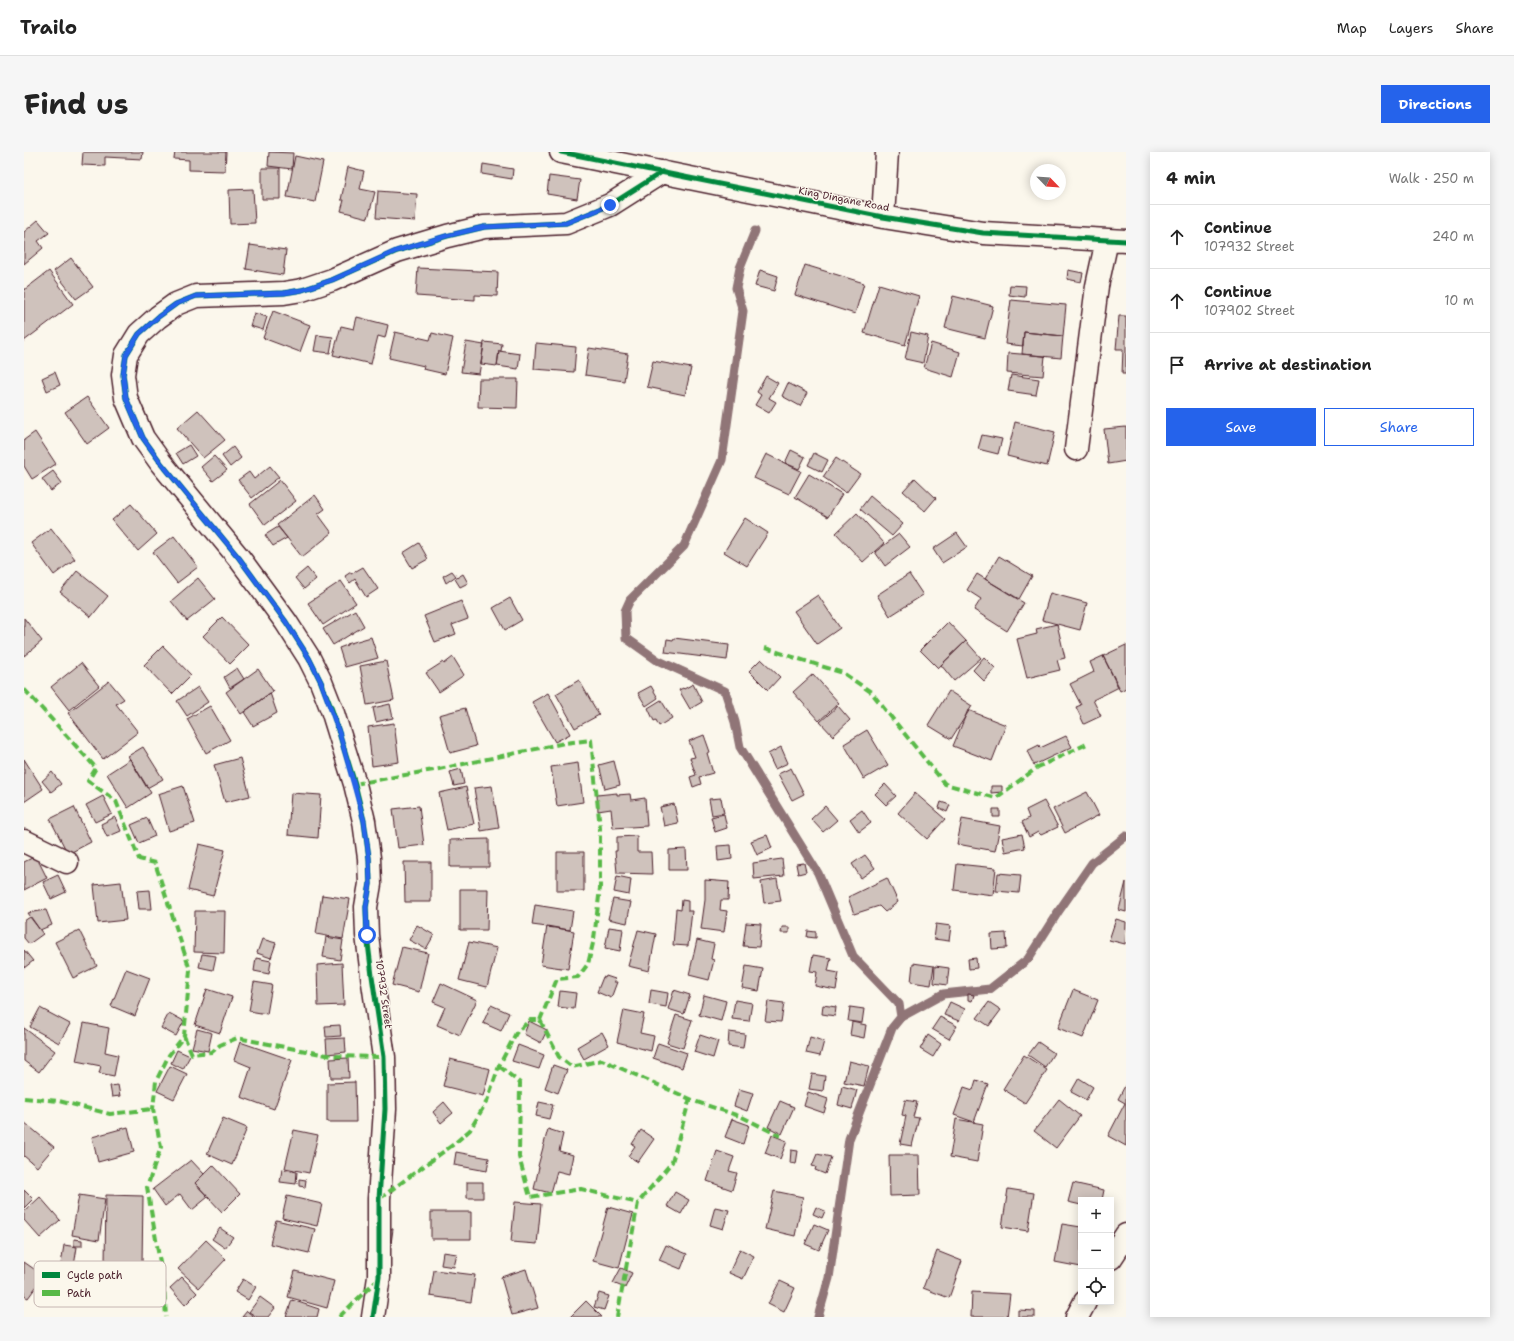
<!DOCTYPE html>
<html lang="en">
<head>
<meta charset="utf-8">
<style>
  body { margin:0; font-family:"Shantell Sans",sans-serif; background:#f6f6f6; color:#222 }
  .controls { position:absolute; right:12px; bottom:12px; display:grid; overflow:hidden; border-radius:0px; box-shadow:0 2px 10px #0003 }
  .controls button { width:36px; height:36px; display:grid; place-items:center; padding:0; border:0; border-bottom:1px solid #e0e0e0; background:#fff; color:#222; font:20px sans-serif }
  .compass { position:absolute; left:1006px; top:12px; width:36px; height:36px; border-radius:50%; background:#fff; box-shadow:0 2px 10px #0003; rotate:115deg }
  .stop { position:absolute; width:12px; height:12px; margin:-9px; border:3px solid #2563eb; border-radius:50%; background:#fff }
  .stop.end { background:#2563eb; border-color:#fff; box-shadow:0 1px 4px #0008 }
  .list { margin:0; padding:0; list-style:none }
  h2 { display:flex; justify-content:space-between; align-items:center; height:52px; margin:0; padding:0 16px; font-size:17px }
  h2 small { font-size:13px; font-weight:400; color:#767676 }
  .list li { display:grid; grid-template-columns:26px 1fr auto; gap:12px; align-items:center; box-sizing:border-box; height:64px; padding:0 16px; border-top:1px solid #e0e0e0 }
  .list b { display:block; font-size:15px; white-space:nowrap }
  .list p { margin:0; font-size:13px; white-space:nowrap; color:#767676 }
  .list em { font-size:13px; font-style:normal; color:#767676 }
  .actions { display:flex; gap:8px; padding:12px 16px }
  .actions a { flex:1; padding:9px 0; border:1px solid #2563eb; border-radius:0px; text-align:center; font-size:14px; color:#2563eb }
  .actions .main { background:#2563eb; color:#fff }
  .icon { flex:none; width:22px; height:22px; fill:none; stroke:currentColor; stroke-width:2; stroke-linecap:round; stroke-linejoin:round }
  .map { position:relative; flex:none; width:1102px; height:1165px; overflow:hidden; border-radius:0px }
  header { display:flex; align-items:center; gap:24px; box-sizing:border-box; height:56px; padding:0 20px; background:#fff; border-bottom:1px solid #e0e0e0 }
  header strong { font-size:19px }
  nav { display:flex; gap:22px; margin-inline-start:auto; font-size:14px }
  .intro { display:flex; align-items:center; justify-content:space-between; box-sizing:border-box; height:96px; padding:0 24px }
  h1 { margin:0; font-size:28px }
  .button { padding:10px 18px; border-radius:0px; background:#2563eb; color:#fff; font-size:14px; font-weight:700 }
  main { display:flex; gap:24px; padding:0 24px }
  aside { flex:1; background:#fff; border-radius:0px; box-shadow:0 2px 10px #0003 }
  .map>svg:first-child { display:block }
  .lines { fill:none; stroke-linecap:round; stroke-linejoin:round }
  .stream { stroke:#907477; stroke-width:9 }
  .building { fill:#cfc2bc; stroke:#4a1f2b }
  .minor-casing { stroke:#4a1f2b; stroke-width:25 }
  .minor { stroke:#fbf7ec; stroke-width:22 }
  .quiet { stroke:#58b947; stroke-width:4; stroke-dasharray:8 4; stroke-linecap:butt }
  .cycleway-casing { stroke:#fbf7ec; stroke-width:8 }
  .cycleway { stroke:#00873e; stroke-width:5 }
  .route { stroke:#2563eb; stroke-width:5 }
  .labels { text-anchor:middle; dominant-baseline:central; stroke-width:3; stroke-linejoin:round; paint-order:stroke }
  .street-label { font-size:10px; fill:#4a1f2b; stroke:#fbf7ec }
  .key { fill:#fbf7ec; stroke:#c6b6b2; stroke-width:1 }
  .key-label { font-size:11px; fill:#4a1f2b }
</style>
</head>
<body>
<header>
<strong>Trailo</strong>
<nav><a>Map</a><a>Layers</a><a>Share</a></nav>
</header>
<div class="intro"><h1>Find us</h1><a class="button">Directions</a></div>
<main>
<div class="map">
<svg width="1102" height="1165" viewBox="0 0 1102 1165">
  <rect width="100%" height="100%" fill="#fbf7ec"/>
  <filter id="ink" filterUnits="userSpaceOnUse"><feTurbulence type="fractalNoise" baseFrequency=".025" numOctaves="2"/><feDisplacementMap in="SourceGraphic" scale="8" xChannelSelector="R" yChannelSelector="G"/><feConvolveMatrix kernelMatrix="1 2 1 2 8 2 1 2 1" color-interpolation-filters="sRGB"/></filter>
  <g filter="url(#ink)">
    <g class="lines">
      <path class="stream" d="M731,79L716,116L712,136L719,159L698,308L660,394L606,448L601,459L602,486L633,508L701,539L711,570L716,595L794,721L829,804L875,852L877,865
        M794,1165L805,1126L825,987L868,876L877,865L919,842L966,837L1004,807L1034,760L1068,711L1102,684"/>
    </g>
    <path class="building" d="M59,0H119L118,7L81,5V14L58,13Z
      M151,0H202L201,19L165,18V8L150,7Z
      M245,0L269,1L268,17L244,14Z
      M271,4L299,10L291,50L263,45Z
      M459,12L489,17L488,27L458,22Z
      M324,15L340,19L336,37L351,40L344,66L317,59L320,48H317Z
      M238,16H256V47H238Z
      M525,24L556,28L553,47L523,42Z
      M229,37L231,71L206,72L205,38Z
      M354,39L393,42L391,69L352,66Z
      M14,68L25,81L14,89L19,96L0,112V80Z
      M226,93L262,98L259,123L222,117Z
      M47,106L69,135L52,147L30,119Z
      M781,113L840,131L831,162L771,143Z
      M394,116L474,120L473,144L451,143V148L392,144Z
      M736,118L754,124L750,139L731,134Z
      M1044,118L1059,121L1057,130L1043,127Z
      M25,119L49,152L0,189V138Z
      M855,132L895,144L881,193L840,181Z
      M986,133L1002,134L1001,145L985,143Z
      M929,144L969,154L961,186L921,176Z
      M987,148L1042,153L1039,184L1000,180L999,194L981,192Z
      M249,159L286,173L276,200L239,186Z
      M230,161L243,165L239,178L226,174Z
      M1095,164H1102V222H1098L1099,197H1092Z
      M333,165L364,173L361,186L354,184L347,212L309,203L317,174L330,177Z
      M371,180L406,188L408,181L429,186L421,222L399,217L400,214L365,206Z
      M887,180L904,184L899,211L881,207Z
      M1000,180L1039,184L1037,206L998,202Z
      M293,183L309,185L306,201L290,199Z
      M442,190L460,193L455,222L437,220Z
      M460,190L478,192L477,199H475L473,214L457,212Z
      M512,191L552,195L550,220L510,217Z
      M907,191L936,200L929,225L900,216Z
      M565,196L604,202L600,229L561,223Z
      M475,199L496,202L494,217L473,214Z
      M984,201L1021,204L1019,224L983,221Z
      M629,209L667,216L661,243L623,235Z
      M31,220L36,233L23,239L18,226Z
      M987,223L1015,227L1012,243L984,239Z
      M742,224L754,231L745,246L752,250L745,261L731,253L737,243L733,240Z
      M455,227H494L493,256L454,255Z
      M764,231L783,241L776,254L758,244Z
      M63,245L85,276L63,292L41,260Z
      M174,258L201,288L179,306L153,276Z
      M991,270L1031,280L1023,314L983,304Z
      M1102,275V309L1084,312L1080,277Z
      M11,280L32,312L8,327L0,314V288Z
      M958,283L978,287L974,302L954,297Z
      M165,293L172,304L159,312L152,301Z
      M209,295L217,306L206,315L198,304Z
      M767,298L781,305L775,317L761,311Z
      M790,301L804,308L798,320L784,313Z
      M742,302L777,319L765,342L730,326Z
      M190,304L203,318L189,329L177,315Z
      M812,306L836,322L822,341L799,325Z
      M246,314L255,325L228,346L214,328L225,320L230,327Z
      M29,319L38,331L27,339L18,327Z
      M785,322L818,342L804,365L771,345Z
      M891,326L912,346L901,359L879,339Z
      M256,328L272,349L241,373L226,352Z
      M291,343L301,357L294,362L308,381L278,405L253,373Z
      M846,344L879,372L868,384L836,357Z
      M107,352L133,382L114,399L88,368Z
      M833,361L860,391L839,410L812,381Z
      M721,366L744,381L723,414L700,400Z
      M254,375L263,386L249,394L241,383Z
      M27,376L51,407L30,423L7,391Z
      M933,381L943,395L918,411L909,397Z
      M875,382L886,395L861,414L851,400Z
      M150,384L174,415L153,431L129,400Z
      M395,391L404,407L388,416L379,401Z
      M975,404L1008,424L995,447L961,427Z
      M339,415L354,437L342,445L331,427L326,431L321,424L327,420V422Z
      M283,416L292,427L280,437L271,426Z
      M53,419L84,444L67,465L36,440Z
      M428,419L432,424L422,431L419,424Z
      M439,422L444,431L436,435L431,427Z
      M885,422L899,443L866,464L853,443Z
      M953,422L1000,451L983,479L950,458L957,447L943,438Z
      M174,426L191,447L163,469L147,449Z
      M317,429L332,451L299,473L284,451Z
      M1026,441L1063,451L1056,478L1018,468Z
      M794,443L816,476L793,492L770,459Z
      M486,446L498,468L481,478L469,456Z
      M437,449L444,467L428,473L432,482L411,490L400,464Z
      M331,458L340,474L309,493L299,477Z
      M198,465L225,493L206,512L179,484Z
      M0,466L18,489L0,504Z
      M924,470L942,489L914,516L896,498Z
      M1033,472L1041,506L1033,508L1036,518L1003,526L993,487L1013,482L1012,477Z
      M347,485L354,506L321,515L315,496L323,493V492Z
      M650,486L705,493L703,508L641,500L643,487L649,488Z
      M942,489L957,506L930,529L917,513Z
      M1102,493V536L1096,539L1079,504Z
      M139,494L167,523L148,542L120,513Z
      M1079,504L1095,535L1069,548L1077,564L1060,572L1052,555L1057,553L1046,532L1070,520L1066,510Z
      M429,505L440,523L415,540L402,521L419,510L420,512Z
      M960,505L971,516L960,529L949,518Z
      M737,507L756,525L744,538L725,519Z
      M362,509L370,548L343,553L336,514Z
      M57,511L75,534L45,558L27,535Z
      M213,516L220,527L206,536L200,525Z
      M234,517L249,539L217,562L202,540Z
      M789,522L815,551L795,569L769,540Z
      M555,528L575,563L551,576L532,542Z
      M85,529L100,547L92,552L114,580L79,607L44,561Z
      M669,532L678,550L666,557L655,538L659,536L660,537Z
      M627,534L634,546L622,554L614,541Z
      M174,535L184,550L163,564L153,549Z
      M925,539L948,554L927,587L904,573Z
      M246,541L253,561L229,574L220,560Z
      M524,541L546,582L531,590L508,550Z
      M637,548L648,566L635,574L632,568L630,569L624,556Z
      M366,552L369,566L352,570L349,556Z
      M186,554L206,588L182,601L163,567Z
      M814,554L826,568L809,584L796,570Z
      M441,556L452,594L426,601L415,563Z
      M944,558L982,573L968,609L929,594Z
      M370,571L375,610L348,614L344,575Z
      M843,578L864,613L840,627L820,592Z
      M680,583L686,600L683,601L689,621L675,625L677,632L669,635L666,625L672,623L666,606L671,605L665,589Z
      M1042,584L1048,595L1010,613L1003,599L1015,593L1016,596Z
      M119,595L139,627L123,636L104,604Z
      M757,595L764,611L751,617L744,602Z
      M216,606L226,644L201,650L190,613Z
      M0,607L19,637L0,650Z
      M106,607L127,641L104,656L83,622Z
      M590,609L596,633L581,637L575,613Z
      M554,611L559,650L533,654L527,615Z
      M767,616L780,642L768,648L754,622Z
      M437,617L440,632L430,634L426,620Z
      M28,620L37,632L27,640L18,629Z
      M861,632L872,644L862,653L851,642Z
      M159,634L171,671L145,679L134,642Z
      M468,634L475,676L457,679L450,636Z
      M967,634H978V640L967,641Z
      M442,635L450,672L423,678L415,641Z
      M1063,640L1075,663L1041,681L1029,657Z
      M267,641L297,643L294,686L264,683Z
      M593,641V643L606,642L607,648L621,646L623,674L589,676L587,657L574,659L573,643Z
      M891,641L921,667L903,687L874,661Z
      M79,644L88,662L71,670L62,653Z
      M697,646L700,661L688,663L685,647Z
      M1020,649L1034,675L1017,683L1014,680L1005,685L998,670L1005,666L1002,658Z
      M917,650L926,653L923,660L915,656Z
      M650,652L654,671L640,674L636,655Z
      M395,654L400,693L374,696L369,657Z
      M801,654L813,668L799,680L787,667Z
      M50,655L67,690L44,702L26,667Z
      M969,657H976V665H969Z
      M838,658L847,671L835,680L826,667Z
      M700,662L703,676L691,680L687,665Z
      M91,665L97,679L83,685L77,672Z
      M123,666L131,684L115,691L107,673Z
      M938,667L976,674L971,699L933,692Z
      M998,682L1001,696L981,700L978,686Z
      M743,683L748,696L733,703L727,689Z
      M613,684V700H627L628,722L593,721L591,699H593V685Z
      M465,687V715H426V688Z
      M175,692L201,698L189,744L164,738Z
      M707,693L708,707L694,709L693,694Z
      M662,697L663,718H645V698Z
      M533,700H560V739H533Z
      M841,703L851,716L837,726L828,712Z
      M12,704L23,726L0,738V710Z
      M758,707L760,724L730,727L729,711Z
      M380,710H407V750H381Z
      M780,711L782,720L774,722L772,712Z
      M933,712L972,716L969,743L930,738Z
      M974,721L997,723L995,741L972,739Z
      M34,723L42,740L27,747L19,730Z
      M593,724L607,727L605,743L590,740Z
      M863,726L874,750L861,760L855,754L830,762L824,745Z
      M753,727L757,749L740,751L737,730Z
      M681,728L705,730L704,748H697L696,758L703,759L700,780L677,777L681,748Z
      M97,730L102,768L74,771L70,733Z
      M1102,730V760L1095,758Z
      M436,737H464L463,778H436Z
      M126,738L128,757H115L113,739Z
      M298,743L326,747L319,787L292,782Z
      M589,747L607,750L603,771L584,767Z
      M658,748L664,749V759H668L664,794L649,793L652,757L657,758Z
      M511,753L549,759L546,778L508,773Z
      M22,758L28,773L16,778L4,761Z
      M171,759H201L200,801L170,800Z
      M6,765L19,782L5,792L0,786V769Z
      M1092,767L1102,770L1101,792L1085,788Z
      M722,771L737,772L735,795L719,794Z
      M912,772L927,774L925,789L910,787Z
      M393,773L410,783L402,797L385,788Z
      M523,774L550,779L544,817L517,813Z
      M585,775L599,777L596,799L581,796Z
      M758,775H765V781H757Z
      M55,778L73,814L49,826L31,790Z
      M614,778L632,782L625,819L604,814Z
      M784,779L792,780V786L783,785Z
      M982,781L983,796L968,797L967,782Z
      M302,785L319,788L316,808L299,805Z
      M238,787L252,791L247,806L233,801Z
      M673,788L690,792L687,807L690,808L685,828L665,823Z
      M445,790L473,796L463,835L435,828Z
      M378,795L404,801L395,840L368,833Z
      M0,798L9,809L0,816Z
      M178,802L192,804L189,818L175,815Z
      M789,803L807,806L804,819L815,821L812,838L791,834L793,820L786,819Z
      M232,806L247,809L245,822L230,819Z
      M952,806L953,816L945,817L944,807Z
      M318,811L320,853L294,854L293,813Z
      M889,811L910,814L907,833L887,830Z
      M722,814L739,817L735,839L718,836Z
      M911,814L925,816L923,833L910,831Z
      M102,817L126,826L111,864L87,854Z
      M582,824L591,827L590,830H593L587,846L573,840L579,825L581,826Z
      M230,830L248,833L243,862L225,859Z
      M417,831L453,848L436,883L413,873L421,855L409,850Z
      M183,837L208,845L196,881L171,873Z
      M627,838L644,841L642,855L625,852Z
      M650,838L666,843L660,862L644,857Z
      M1049,838L1074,848L1059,886L1034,876Z
      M536,839L552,841L550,857L534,855Z
      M944,842L950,843L948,849L944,848Z
      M680,843L702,849L697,869L675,863Z
      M711,848L728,851L725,869L708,867Z
      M744,849L760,851L757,870L741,869Z
      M926,850L941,857L935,869L920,863Z
      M965,850L977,858L965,874L953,866Z
      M467,853L485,861L477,879L459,871Z
      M799,853L812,855L811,864L798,862Z
      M826,855L840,857L838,871L824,869Z
      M16,856L46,872L35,891L6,875Z
      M600,858L620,862L616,881L630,884L627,899L593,890Z
      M145,861L160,869L152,884L137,876Z
      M652,863L668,868L659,896L643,891Z
      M916,865L933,874L925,887L908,877Z
      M505,869L523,878L517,891L500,882Z
      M828,870L842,873L840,886L826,883Z
      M60,871L85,876L81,900L94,903L90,924L75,921L77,914L52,909Z
      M316,873L317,884L302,885L301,874Z
      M0,876L31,899L15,920L0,909Z
      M173,877L188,881L184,899L168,896Z
      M578,880L585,893L560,907L553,895Z
      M705,880L721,882L719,896L704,894Z
      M676,883L694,889L689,906L670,900Z
      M904,883L917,892L909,905L896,897Z
      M786,885L800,889L796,904L782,901Z
      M321,886L322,900L303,902L302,887Z
      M216,890L268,908L250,957L217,945L227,915L210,908Z
      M1014,890L1030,901L1021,915L1004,903Z
      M634,891L663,901L658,916L629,906Z
      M494,893L520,903L515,917L488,909Z
      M153,898L166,904L159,917L147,911Z
      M1000,903L1023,918L1001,951L979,937Z
      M324,906L325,926H307L306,907Z
      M426,907L466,917L459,944L419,934Z
      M825,909L845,914L840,934L820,930Z
      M529,913L543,918L534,941L521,936Z
      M146,914L163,922L150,947L133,939Z
      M788,922L801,924L799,939L785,937Z
      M1055,926L1069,935L1062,948L1047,940Z
      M952,928L964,932L950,970L930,963L940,935L949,938Z
      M331,930L332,970H303V931Z
      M1102,932V994L1084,984L1101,951L1094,947Z
      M94,933L96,944L88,945L86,934Z
      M818,934L833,938L828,957L814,953Z
      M715,937L729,941L723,959L710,954Z
      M784,940L804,947L800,961L780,954Z
      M1035,947L1056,964L1032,996L1010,979Z
      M881,948L893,950L889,965L895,966L888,994L876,992L882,964L878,963Z
      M756,949L770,955L758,982L744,975Z
      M420,950L429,961L417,971L409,960Z
      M515,950L529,953L525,967L512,964Z
      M199,966L223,976L208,1013L183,1002Z
      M708,967L725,973L719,992L701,985Z
      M932,967L959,972L953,1010L926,1005Z
      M0,970L30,995L13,1015L0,1004Z
      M104,975L110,1000L74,1010L68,985Z
      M524,977L539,982L535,999L549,1003L545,1022L533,1019L527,1041L510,1037L515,1015L514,1014Z
      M270,978L294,983L285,1021L261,1016Z
      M617,978L630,987L614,1010L604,1004L611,994L608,992Z
      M748,983L763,989L756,1007L741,1001Z
      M767,998L774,999L772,1012L766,1011Z
      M693,999L710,1005L705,1019L713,1021L708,1038L683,1029Z
      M432,1000L465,1006L463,1019L430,1013Z
      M793,1002L807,1005L801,1022L791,1018L792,1015L788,1014Z
      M865,1003H895L896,1043L866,1044Z
      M167,1008L180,1022L171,1031L184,1045L168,1058L156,1042L141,1054L129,1037Z
      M189,1013L216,1042L198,1060L171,1031Z
      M258,1017L273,1020L272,1032L256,1030Z
      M275,1027L282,1028L281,1035L275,1034Z
      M443,1030H459V1046H443Z
      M1049,1031L1080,1038L1078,1048H1057V1053L1044,1050Z
      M984,1037L1010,1041L1004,1079L978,1075Z
      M0,1038L9,1047L0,1056Z
      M750,1039L779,1045L771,1084L741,1077Z
      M651,1040L665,1048L657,1062L643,1054Z
      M55,1043L81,1047L75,1088L48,1083Z
      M82,1043L119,1044L118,1112H81Z
      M263,1044L298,1052L293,1074L258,1066Z
      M16,1045L36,1068L16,1086L0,1068V1060Z
      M491,1050L517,1052L513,1092L487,1090Z
      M584,1055L609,1062L595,1116L569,1109Z
      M691,1055L705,1058L699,1077L686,1073Z
      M792,1055L801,1059L798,1066L789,1062Z
      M407,1060H447V1087H407Z
      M252,1068L291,1077L285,1101L246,1092Z
      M790,1072L804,1078L795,1098L781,1092Z
      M1038,1072L1057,1075V1115L1031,1110Z
      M196,1076L209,1085L201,1096L188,1087Z
      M363,1076L369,1077L367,1092L360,1091Z
      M50,1087L58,1088V1094H50Z
      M182,1088L202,1107L175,1136L154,1117Z
      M40,1093L53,1095L50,1114L37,1112Z
      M642,1093L663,1102L657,1117L635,1108Z
      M716,1097L730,1104L719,1127L705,1121Z
      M913,1099L938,1109L925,1146L899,1136Z
      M419,1100L433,1102L430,1115L417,1113Z
      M0,1110L20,1124L4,1146L0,1144Z
      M597,1116L608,1121L601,1136L589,1131Z
      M502,1117L514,1156L488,1163L477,1125Z
      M410,1118L451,1123L447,1150L406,1144Z
      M271,1119L310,1129L303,1156L264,1145Z
      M158,1125L173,1141L161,1153L146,1136Z
      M219,1127L232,1135L224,1148L211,1140Z
      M756,1129L771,1136L760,1160L744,1152Z
      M948,1140L986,1142L983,1165H947Z
      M575,1141L585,1144L580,1158L570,1155Z
      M236,1145L251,1156L244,1165H233L225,1160Z
      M268,1148L295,1157L293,1165H262Z
      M562,1149L578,1165H546Z
      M994,1158L1011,1159V1165H994Z
      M223,1159L230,1165H218Z"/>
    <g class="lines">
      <g class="minor-casing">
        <path id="minor" d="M537,0L859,65L959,81L1102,89
          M859,65L863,0
          M1052,297L1073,134L1083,88
          M0,689L43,710
          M1087,1106L1102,1083
          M349,1165L355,1125V1047L361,957L360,905L348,824L343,783L342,755L346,732L345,706L340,669L331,632L308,558L297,530L285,506L262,470L215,406L137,311L119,286L102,246L99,223L102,203L115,182L134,165L152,152L172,144L260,141L278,138L308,128L373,99L423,84L460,75L542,71L586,53L638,20
          M1053,1165L1061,1150"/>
      </g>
      <use href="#minor" class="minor"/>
      <path class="quiet" d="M741,496L819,521L847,540L921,632L972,646L1014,615L1065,591
        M0,537L72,616L64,629L92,649L115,707L131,711L166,818L160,884L145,903L132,929L129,957L137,995L123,1035L140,1134L142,1165
        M331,632L415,617L541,591L567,588L576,676V736L570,787L564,812L554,825L533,827L516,868
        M516,868L535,905L548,915L578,908L673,950L718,965L756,984
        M160,884L168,902L188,900L196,893L213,886L308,904L360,905
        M475,914L496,931L495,1005L506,1045L557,1037L614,1051
        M0,946L35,949L86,962L129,957
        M355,1047L430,992L446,978L463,949L475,914L492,881L506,868H516
        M315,1165L355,1126
        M593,1165L614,1051L648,1010L666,946"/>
      <g class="cycleway-casing">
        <path id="cycleway" d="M537,0L859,65L959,81L1102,89
          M349,1165L355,1125V1047L361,957L360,905L348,824L343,783L342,755L346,732L345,706L340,669L331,632L308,558L297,530L285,506L262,470L215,406L137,311L119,286L102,246L99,223L102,203L115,182L134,165L152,152L172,144L260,141L278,138L308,128L373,99L423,84L460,75L542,71L586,53L638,20"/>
      </g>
      <use href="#cycleway" class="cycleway"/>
    </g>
  </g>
  <g class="lines" filter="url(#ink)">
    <path class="route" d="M343,783L342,755L346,732L345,706L340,669L316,583L297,530L285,506L262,470L215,406L137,311L119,286L102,246L99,223L102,203L115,182L134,165L152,152L172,144L260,141L278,138L308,128L372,99L422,84L460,75L542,71L586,53"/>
  </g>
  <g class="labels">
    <g class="street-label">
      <text transform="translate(820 47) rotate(11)">King Dingane Road</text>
      <text transform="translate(360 842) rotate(82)">107932 Street</text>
    </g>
  </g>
  <rect x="10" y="1109" width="132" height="46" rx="6" class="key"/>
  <rect x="18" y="1120" width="18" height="6" fill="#00873e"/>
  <rect x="18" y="1138" width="18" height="6" fill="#58b947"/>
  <g class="key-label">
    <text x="43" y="1127">Cycle path</text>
    <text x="43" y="1145">Path</text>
  </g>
</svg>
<div class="controls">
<button>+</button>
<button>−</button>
<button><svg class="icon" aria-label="locate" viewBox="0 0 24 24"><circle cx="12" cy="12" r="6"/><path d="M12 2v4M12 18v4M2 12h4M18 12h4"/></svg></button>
</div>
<svg class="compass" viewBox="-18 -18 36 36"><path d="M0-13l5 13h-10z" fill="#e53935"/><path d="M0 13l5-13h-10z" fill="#767676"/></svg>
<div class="stop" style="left:343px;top:783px"></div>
<div class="stop end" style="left:586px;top:53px"></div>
</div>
<aside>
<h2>4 min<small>Walk · 250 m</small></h2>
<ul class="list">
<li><svg class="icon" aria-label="ahead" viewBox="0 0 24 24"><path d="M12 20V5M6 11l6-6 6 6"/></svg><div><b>Continue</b><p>107932 Street</p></div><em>240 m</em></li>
<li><svg class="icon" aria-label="ahead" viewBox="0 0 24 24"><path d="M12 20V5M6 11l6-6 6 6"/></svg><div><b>Continue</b><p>107902 Street</p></div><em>10 m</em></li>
<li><svg class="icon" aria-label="arrive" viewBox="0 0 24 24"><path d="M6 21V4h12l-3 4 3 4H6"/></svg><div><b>Arrive at destination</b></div></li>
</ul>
<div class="actions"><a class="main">Save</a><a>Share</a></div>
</aside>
</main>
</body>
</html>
